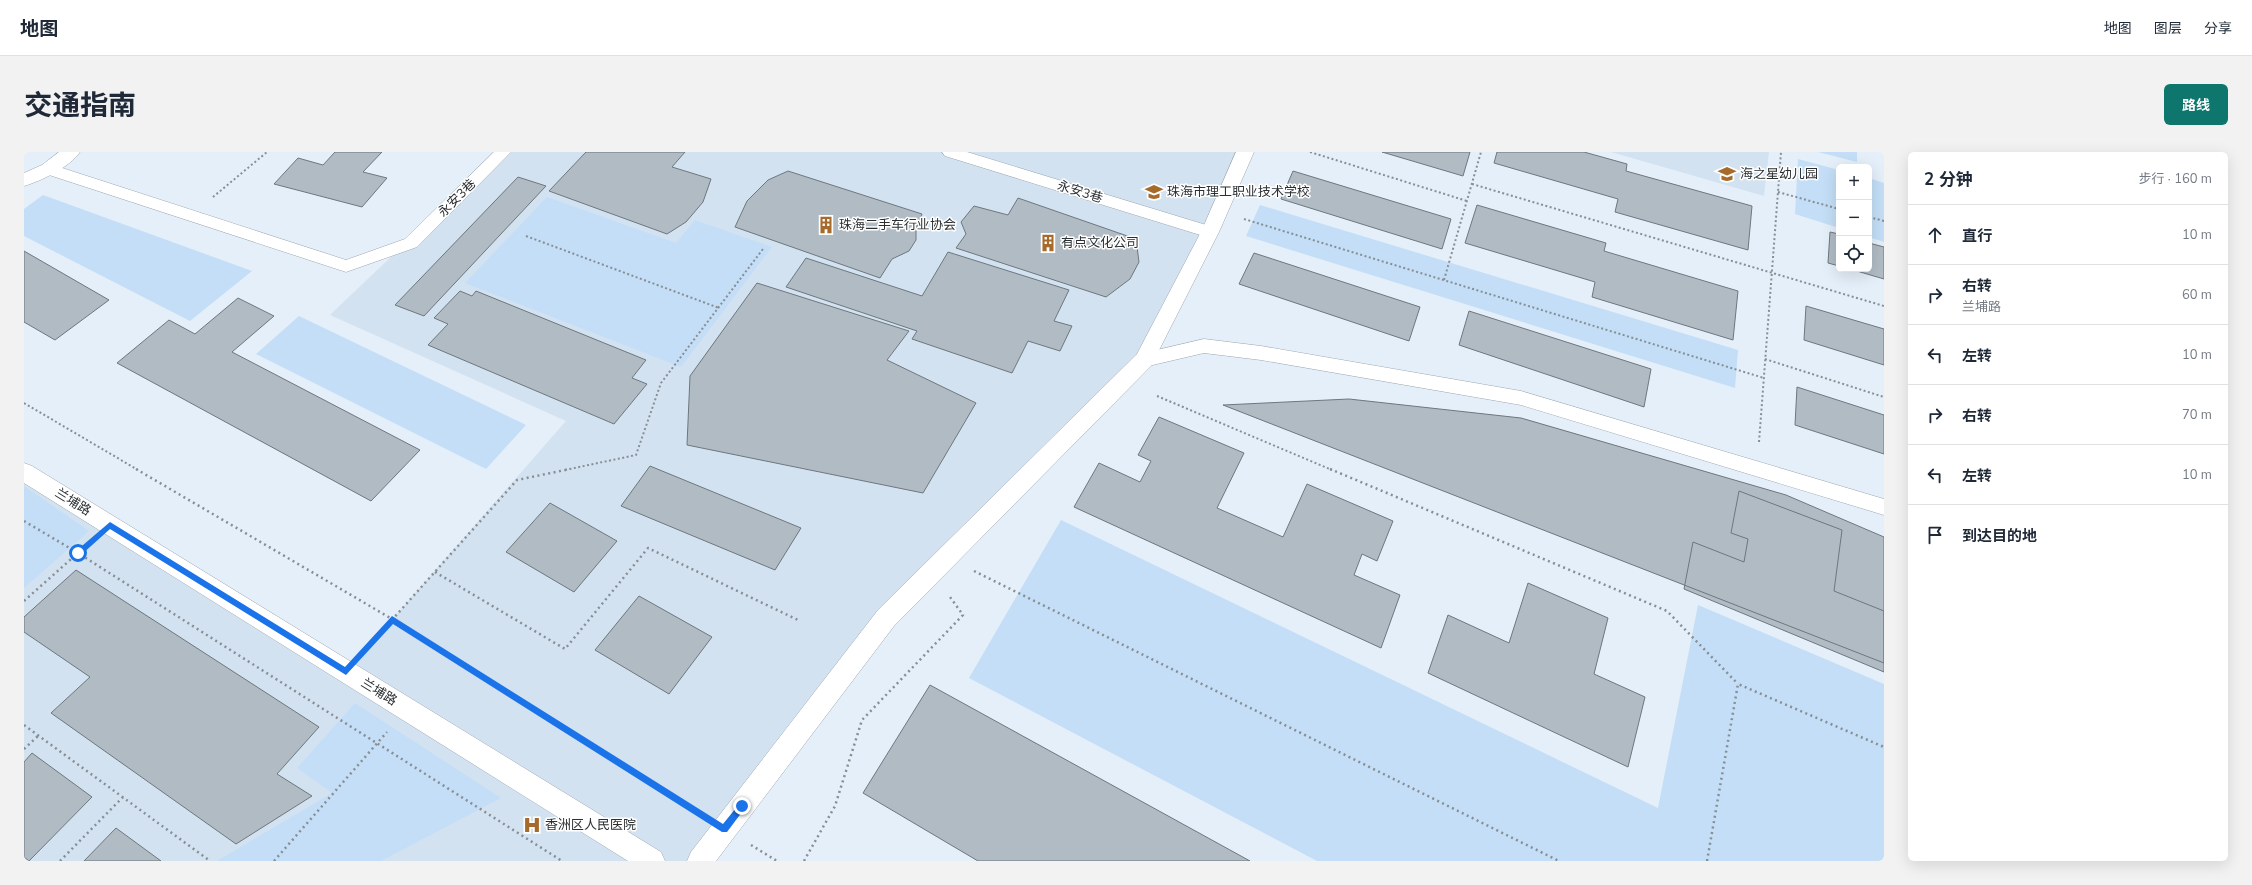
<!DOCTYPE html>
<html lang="zh">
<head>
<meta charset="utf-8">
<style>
  body { margin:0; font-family:"Nunito Sans","Noto Sans SC",sans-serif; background:#f2f2f3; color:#1f2937 }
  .controls { position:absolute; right:12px; top:12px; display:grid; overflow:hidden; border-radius:6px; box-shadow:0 4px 16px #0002 }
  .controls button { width:36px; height:36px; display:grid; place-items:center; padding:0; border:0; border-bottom:1px solid #e0e1e3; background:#fff; color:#1f2937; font:20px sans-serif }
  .stop { position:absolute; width:12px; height:12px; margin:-9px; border:3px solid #1a73e8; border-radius:50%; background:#fff }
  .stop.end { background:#1a73e8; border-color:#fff; box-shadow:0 1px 4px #0008 }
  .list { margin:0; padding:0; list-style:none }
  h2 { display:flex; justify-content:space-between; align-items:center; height:52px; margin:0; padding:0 16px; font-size:17px }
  h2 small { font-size:13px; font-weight:400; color:#747a83 }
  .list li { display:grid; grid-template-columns:26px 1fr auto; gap:12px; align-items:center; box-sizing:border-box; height:60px; padding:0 16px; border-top:1px solid #e0e1e3 }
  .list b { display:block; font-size:15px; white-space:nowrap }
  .list p { margin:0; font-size:13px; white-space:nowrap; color:#747a83 }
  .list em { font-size:13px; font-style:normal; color:#747a83 }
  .icon { flex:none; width:22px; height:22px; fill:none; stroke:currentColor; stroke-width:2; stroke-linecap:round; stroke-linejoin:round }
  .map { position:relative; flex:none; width:1860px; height:709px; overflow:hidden; border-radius:6px }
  header { display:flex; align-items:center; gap:24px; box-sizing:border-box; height:56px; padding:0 20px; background:#fff; border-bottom:1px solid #e0e1e3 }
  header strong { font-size:19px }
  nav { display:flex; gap:22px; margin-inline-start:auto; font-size:14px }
  .intro { display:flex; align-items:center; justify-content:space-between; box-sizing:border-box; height:96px; padding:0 24px }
  h1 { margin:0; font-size:28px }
  .button { padding:10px 18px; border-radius:6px; background:#0f766e; color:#fff; font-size:14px; font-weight:700 }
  main { display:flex; gap:24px; padding:0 24px }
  aside { flex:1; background:#fff; border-radius:6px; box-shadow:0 4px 16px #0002 }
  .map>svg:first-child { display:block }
  .built { fill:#d3e2f1 }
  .green { fill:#c3def6 }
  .building { fill:#b0bbc4; stroke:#6e777f }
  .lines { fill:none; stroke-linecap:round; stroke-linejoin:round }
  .lane-casing { stroke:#9da7b0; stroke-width:1 }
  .street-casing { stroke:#9da7b0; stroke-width:1 }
  .secondary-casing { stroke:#9da7b0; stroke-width:1 }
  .path-far1 { stroke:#878e94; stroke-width:2; stroke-dasharray:2 2.5; stroke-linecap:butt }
  .path { stroke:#878e94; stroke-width:2.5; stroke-dasharray:2 3.5; stroke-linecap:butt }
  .lane { fill:#fff; fill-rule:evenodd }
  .street { fill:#fff; fill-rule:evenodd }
  .secondary { fill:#fff; fill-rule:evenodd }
  .route { fill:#1a73e8 }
  .labels { text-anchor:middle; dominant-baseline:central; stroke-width:3; stroke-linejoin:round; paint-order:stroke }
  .poi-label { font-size:13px; fill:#2b2f32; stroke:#fff; text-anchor:start }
  .street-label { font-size:13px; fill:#2b2f32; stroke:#fff }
</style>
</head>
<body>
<header>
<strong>地图</strong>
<nav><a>地图</a><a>图层</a><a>分享</a></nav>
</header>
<div class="intro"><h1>交通指南</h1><a class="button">路线</a></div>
<main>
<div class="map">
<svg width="1860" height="709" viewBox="0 0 1860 709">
  <rect width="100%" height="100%" fill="#e5eff9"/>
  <path class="built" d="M477,0H1220L1120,208L861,465L676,709H630L323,519L542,269L306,163Z
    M1587,0H1745L1740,44Z
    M0,320L628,709H0Z"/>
  <path class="green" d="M1794,0H1833V10Z
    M1774,7L1815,18V76L1771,62Z
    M1845,26L1860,31V90L1845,85Z
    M19,43L228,119L166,169L0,84V57Z
    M523,45L652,91L671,68L748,95L657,215L441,131Z
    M1236,53L1714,198L1711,236L1222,84Z
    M275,164L502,273L462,317L232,202Z
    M0,334L65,379L0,436Z
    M1037,368L1634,656L1674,453L1860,532V709H1293L945,526Z
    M331,551L477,646L357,709H193L308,641L273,616Z"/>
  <path class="building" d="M311,0H358L339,20L363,26L338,55L250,32L274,6L299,13Z
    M562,0H661L648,15L687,27L679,50L662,70L643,82L525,39Z
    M1358,0H1446L1439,24Z
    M1473,0H1560L1603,12L1602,19L1728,54L1724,98L1591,60L1594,47L1470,11Z
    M764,19L898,62L892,77V88L885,99L868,107L856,126L711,75L723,49L744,28Z
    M1269,19L1427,67L1418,97L1257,47Z
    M494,25L522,34L400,164L371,153Z
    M994,46L1112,87L1115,110L1106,127L1082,145L932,96L942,82L937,70L950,54L984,63Z
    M1453,53L1582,91L1580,99L1714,139L1709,188L1568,145L1571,130L1441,91Z
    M1806,80L1815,82V114L1804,111Z
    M1845,91L1860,95V127L1826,117H1845Z
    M0,99L85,148L31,188L0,170Z
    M924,100L1045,138L1030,169L1048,174L1036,199L1004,189L988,221L888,187L893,179L762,135L782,106L898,144Z
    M1230,101L1396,155L1385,189L1215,132Z
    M733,131L885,179L863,208L952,251L899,341L663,293L666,224Z
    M436,139L448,144L452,139L622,208L608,226L623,232L590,272L404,193L424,172L410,166Z
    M214,146L250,164L208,200L396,298L347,349L93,211L145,168L171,182Z
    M1782,154L1860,177V213L1780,188Z
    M1445,159L1627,217L1620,255L1435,193Z
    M1773,235L1860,263V302L1771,273Z
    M1325,247L1497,266L1762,343L1860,385V511L1199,253Z
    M1135,265L1220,301L1193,356L1259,385L1283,332L1369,369L1353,409L1338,402L1330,423L1376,443L1357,496L1050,355L1075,311L1116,330L1127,309L1114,303Z
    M626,314L777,376L751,418L597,354Z
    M1715,339L1818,378L1810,439L1860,459V520L1660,437L1669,390L1720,410L1724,387L1707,381Z
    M526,351L593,389L550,440L482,400Z
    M52,418L295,575L253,622L288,644L212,692L27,561L66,525L0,480V465Z
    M1504,431L1584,466L1570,522L1621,545L1604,615L1404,521L1424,463L1485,491Z
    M615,444L688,485L645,542L571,498Z
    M906,533L1226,709H954L839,641Z
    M8,601L68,645L5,709L0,705V610Z
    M92,676L137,709H60Z"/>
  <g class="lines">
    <g class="lane-casing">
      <path id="lane" d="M470,0H487L393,95L322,120L19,21L16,17L19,13H29L322,108L381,87Z
        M918,0H943L1192,76L1194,80L1192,84L1186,86L921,4Z
        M1180,187L1237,194L1497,239L1860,347V363L1497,253L1237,208L1180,201L1120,215L1114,213L1111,208L1114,203L1120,201Z"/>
    </g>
    <g class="street-casing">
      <path id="street" d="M35,0H56C46,15 17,29 0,34V21L18,13Z
        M1212,0H1230L1195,80L1127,214L870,474L692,709H663L667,700L854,458L1113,202L1177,80Z"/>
    </g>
    <g class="secondary-casing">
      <path id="secondary" d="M0,311L8,314L637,700L641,709H604L0,331Z"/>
    </g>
    <path class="path-far1" d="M1286,0L1443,49
      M1448,32L1860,154
      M1754,40L1815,57
      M189,45L243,0
      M1845,65L1860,69
      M1220,67L1740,226
      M502,84L695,156
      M1420,128L1457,0
      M1741,207L1860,245
      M1133,244L1308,318
      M0,251L114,318
      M1735,290L1757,0
      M541,318L612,303L637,231L739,97"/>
    <path class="path" d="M112,317L368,467L675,661
      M1306,317L1643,459L1714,532
      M0,369L54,401L538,709
      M950,419L1535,709
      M411,420L541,497L624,396L774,468
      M0,449L64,392
      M342,497L493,328L546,317
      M0,573L186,709
      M0,597L14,584
      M727,693L753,709
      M36,709L99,645
      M250,709L363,580
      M780,709L811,654L838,568L939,463L926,445
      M1683,709L1714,532L1860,595"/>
    <use href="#lane" class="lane"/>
    <use href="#street" class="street"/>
    <use href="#secondary" class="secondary"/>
  </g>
  <path class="route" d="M86,370L321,515L368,464L699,672L716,651H721V656L703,680H698L369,472L322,523L86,377L57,403H52V399Z"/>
  <defs>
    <g id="school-bare" transform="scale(1.38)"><path d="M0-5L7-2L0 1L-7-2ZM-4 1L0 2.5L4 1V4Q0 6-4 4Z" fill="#a66b2b" stroke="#fff" stroke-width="2.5" paint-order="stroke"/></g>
    <g id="building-bare" transform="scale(1.38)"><path d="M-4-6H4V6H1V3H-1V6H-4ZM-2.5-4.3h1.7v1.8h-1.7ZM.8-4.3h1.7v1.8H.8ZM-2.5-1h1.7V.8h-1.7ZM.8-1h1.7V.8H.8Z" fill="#a66b2b" stroke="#fff" stroke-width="2.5" paint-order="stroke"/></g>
    <g id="hospital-bare" transform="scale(1.38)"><path d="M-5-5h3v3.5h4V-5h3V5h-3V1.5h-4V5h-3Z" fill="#a66b2b" stroke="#fff" stroke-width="2.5" paint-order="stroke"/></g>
  </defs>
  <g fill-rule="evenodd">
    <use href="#school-bare" x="1703" y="22"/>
    <use href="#school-bare" x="1130" y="40"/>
    <use href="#building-bare" x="802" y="73"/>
    <use href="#building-bare" x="1024" y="91"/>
    <use href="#hospital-bare" x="508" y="673"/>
  </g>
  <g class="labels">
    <g class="poi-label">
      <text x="1716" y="22">海之星幼儿园</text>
      <text x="1143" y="40">珠海市理工职业技术学校</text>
      <text x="815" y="73">珠海二手车行业协会</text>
      <text x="1037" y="91">有点文化公司</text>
      <text x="521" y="673">香洲区人民医院</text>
    </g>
    <g class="street-label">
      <text transform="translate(1056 40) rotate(17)">永安3巷</text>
      <text transform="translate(433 46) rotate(-45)">永安3巷</text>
      <text transform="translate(49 350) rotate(32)">兰埔路</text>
      <text transform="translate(355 540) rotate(32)">兰埔路</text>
    </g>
  </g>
</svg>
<div class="controls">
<button>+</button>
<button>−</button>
<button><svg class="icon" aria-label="locate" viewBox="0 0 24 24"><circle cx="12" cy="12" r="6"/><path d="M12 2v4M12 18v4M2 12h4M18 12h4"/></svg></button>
</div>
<div class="stop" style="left:54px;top:401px"></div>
<div class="stop end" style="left:718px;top:654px"></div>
</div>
<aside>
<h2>2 分钟<small>步行 · 160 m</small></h2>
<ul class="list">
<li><svg class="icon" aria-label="ahead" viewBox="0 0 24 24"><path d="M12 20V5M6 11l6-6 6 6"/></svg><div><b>直行</b></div><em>10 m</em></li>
<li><svg class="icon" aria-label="right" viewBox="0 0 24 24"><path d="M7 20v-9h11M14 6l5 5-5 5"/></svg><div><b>右转</b><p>兰埔路</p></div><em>60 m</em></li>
<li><svg class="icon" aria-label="left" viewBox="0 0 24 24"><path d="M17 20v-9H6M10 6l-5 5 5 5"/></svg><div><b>左转</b></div><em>10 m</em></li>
<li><svg class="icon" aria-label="right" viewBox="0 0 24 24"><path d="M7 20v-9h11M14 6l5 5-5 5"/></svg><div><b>右转</b></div><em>70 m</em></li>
<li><svg class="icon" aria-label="left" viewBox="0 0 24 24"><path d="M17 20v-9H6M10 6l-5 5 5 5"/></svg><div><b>左转</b></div><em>10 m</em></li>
<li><svg class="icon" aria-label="arrive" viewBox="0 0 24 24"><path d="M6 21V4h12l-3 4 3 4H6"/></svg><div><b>到达目的地</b></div></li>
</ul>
</aside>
</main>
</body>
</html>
